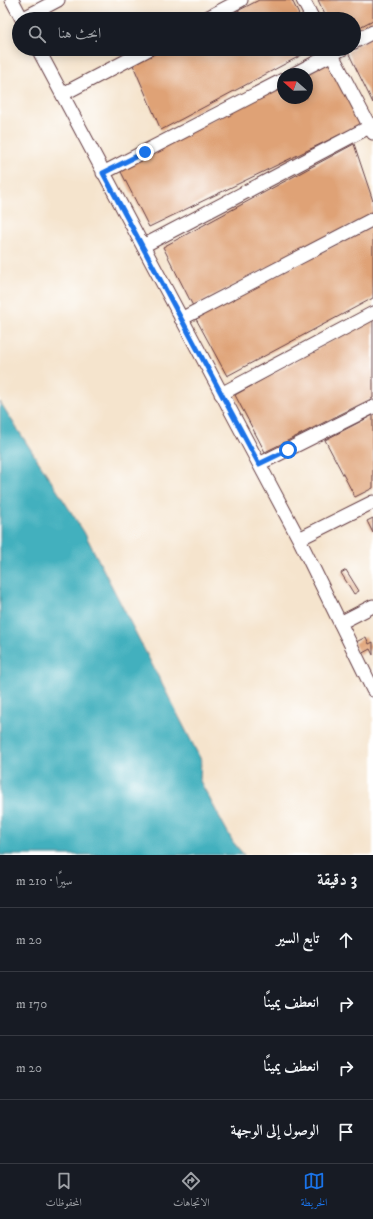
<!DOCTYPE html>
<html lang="ar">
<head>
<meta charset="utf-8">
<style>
  body { margin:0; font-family:"IM FELL DW Pica",Amiri,serif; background:#242831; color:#f1f3f6; direction:rtl }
  .compass { position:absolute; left:277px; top:68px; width:36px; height:36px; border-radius:50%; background:#171b24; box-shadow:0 2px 10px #0003; rotate:290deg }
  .stop { position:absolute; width:12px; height:12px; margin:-9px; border:3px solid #1a73e8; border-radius:50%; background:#fff }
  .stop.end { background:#1a73e8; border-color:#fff; box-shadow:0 1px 4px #0008 }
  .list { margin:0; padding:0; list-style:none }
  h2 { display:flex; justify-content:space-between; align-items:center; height:52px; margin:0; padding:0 16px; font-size:17px }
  h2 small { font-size:13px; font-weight:400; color:#9ea1a6 }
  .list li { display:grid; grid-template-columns:26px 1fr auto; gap:12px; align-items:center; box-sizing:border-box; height:64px; padding:0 16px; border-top:1px solid #363941 }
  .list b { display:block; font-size:15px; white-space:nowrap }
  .list em { font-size:13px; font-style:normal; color:#9ea1a6 }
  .icon { flex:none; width:22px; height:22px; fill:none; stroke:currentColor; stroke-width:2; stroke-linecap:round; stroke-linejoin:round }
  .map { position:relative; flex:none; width:373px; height:855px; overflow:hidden; direction:ltr }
  .search { position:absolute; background:#171b24; box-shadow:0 2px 10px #0003; left:12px; right:12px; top:12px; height:44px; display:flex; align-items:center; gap:10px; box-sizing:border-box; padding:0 14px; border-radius:22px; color:#9ea1a6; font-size:15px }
  .sheet { height:308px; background:#171b24 }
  nav { display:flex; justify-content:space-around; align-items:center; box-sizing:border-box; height:56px; border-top:1px solid #363941; background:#171b24; font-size:11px; color:#9ea1a6 }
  nav a { display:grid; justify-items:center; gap:2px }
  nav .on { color:#1a73e8 }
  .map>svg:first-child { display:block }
  .water { fill:#42b0be; stroke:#466874 }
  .building { fill:#dfa276 }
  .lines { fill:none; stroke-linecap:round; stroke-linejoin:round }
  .minor-casing { stroke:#643d43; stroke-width:15 }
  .minor { stroke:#fff; stroke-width:13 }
  .route { stroke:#1a73e8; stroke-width:5 }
</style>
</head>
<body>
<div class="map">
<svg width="373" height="855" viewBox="0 0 373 855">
  <rect width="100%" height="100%" fill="#fff"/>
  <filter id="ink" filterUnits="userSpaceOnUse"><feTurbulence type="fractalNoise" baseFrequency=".025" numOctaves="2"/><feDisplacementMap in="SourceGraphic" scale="8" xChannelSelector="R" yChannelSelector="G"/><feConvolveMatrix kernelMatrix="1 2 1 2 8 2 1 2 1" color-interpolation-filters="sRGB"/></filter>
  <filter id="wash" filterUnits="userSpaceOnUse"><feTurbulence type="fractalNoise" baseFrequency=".012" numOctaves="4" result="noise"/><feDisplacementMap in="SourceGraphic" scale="16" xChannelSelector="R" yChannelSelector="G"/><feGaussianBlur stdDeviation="0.9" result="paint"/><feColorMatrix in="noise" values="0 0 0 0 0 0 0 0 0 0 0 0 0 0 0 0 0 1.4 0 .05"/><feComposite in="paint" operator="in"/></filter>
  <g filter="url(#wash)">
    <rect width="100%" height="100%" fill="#f5e4cd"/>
    <path class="water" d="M0,402L84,532L201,760L200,781L233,842L244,855H0Z"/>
    <g id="blocks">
      <path class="building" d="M259,0H292L301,19H222Z
        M318,0H373V20L354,30V19H327Z
        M373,37V103L347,50L354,49V46Z
        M164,49H313L161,130L133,65Z
        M330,59L364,123L149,227L119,168L283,83V98H307V74Z
        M354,144L373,201V214L193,306L163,247Z
        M373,226V298L227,376L195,317Z
        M373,318V398L265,452L235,395Z
        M373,415V488L355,497L325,440Z
        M373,518V533L367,521Z
        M346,570L359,591L354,594L341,573Z
        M366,637L369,644L373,642V655L370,649L359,655L354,643Z"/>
    </g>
  </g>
  <g filter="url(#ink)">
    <use href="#blocks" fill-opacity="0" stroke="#643d43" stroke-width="1"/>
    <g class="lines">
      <g class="minor-casing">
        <path id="minor" d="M12,0L22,19
          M303,0L313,19
          M22,19L58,0
          M205,19L241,0
          M354,42L373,32
          M38,49L299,539L373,690
          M329,49L373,133
          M294,74L342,49
          M63,94L149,49
          M103,173L283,80
          M143,246L373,125
          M181,319L373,219
          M221,394L373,313
          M259,464L373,407
          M299,539L373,502
          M340,623L373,606"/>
      </g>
      <use href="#minor" class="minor"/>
    </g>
  </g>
  <g class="lines" filter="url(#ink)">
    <path class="route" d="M145,152L103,173L259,464L288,450"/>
  </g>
</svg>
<svg class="compass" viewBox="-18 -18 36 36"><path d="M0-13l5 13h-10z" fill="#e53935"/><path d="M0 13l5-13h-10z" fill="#9ea1a6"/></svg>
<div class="stop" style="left:288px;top:450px"></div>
<div class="stop end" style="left:145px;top:152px"></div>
<div class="search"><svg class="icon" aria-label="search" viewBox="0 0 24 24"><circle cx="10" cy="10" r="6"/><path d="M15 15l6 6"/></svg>ابحث هنا</div>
</div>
<section class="sheet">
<h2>3 دقيقة<small>سيرًا · 210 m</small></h2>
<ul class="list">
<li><svg class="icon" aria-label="ahead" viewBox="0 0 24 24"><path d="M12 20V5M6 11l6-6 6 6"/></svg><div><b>تابع السير</b></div><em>20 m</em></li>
<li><svg class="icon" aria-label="right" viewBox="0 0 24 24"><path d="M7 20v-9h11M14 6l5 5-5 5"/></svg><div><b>انعطف يمينًا</b></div><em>170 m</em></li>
<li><svg class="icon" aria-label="right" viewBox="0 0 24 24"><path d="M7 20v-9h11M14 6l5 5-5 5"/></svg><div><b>انعطف يمينًا</b></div><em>20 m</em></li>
<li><svg class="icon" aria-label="arrive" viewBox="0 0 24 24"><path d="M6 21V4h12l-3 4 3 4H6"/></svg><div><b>الوصول إلى الوجهة</b></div></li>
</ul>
</section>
<nav>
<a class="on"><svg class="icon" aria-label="map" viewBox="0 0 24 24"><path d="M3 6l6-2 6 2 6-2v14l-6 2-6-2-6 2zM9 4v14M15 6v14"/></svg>الخريطة</a>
<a><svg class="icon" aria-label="directions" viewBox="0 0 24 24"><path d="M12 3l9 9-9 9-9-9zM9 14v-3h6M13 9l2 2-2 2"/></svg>الاتجاهات</a>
<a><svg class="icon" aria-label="saved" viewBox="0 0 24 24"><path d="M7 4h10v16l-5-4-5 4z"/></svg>المحفوظات</a>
</nav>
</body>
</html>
